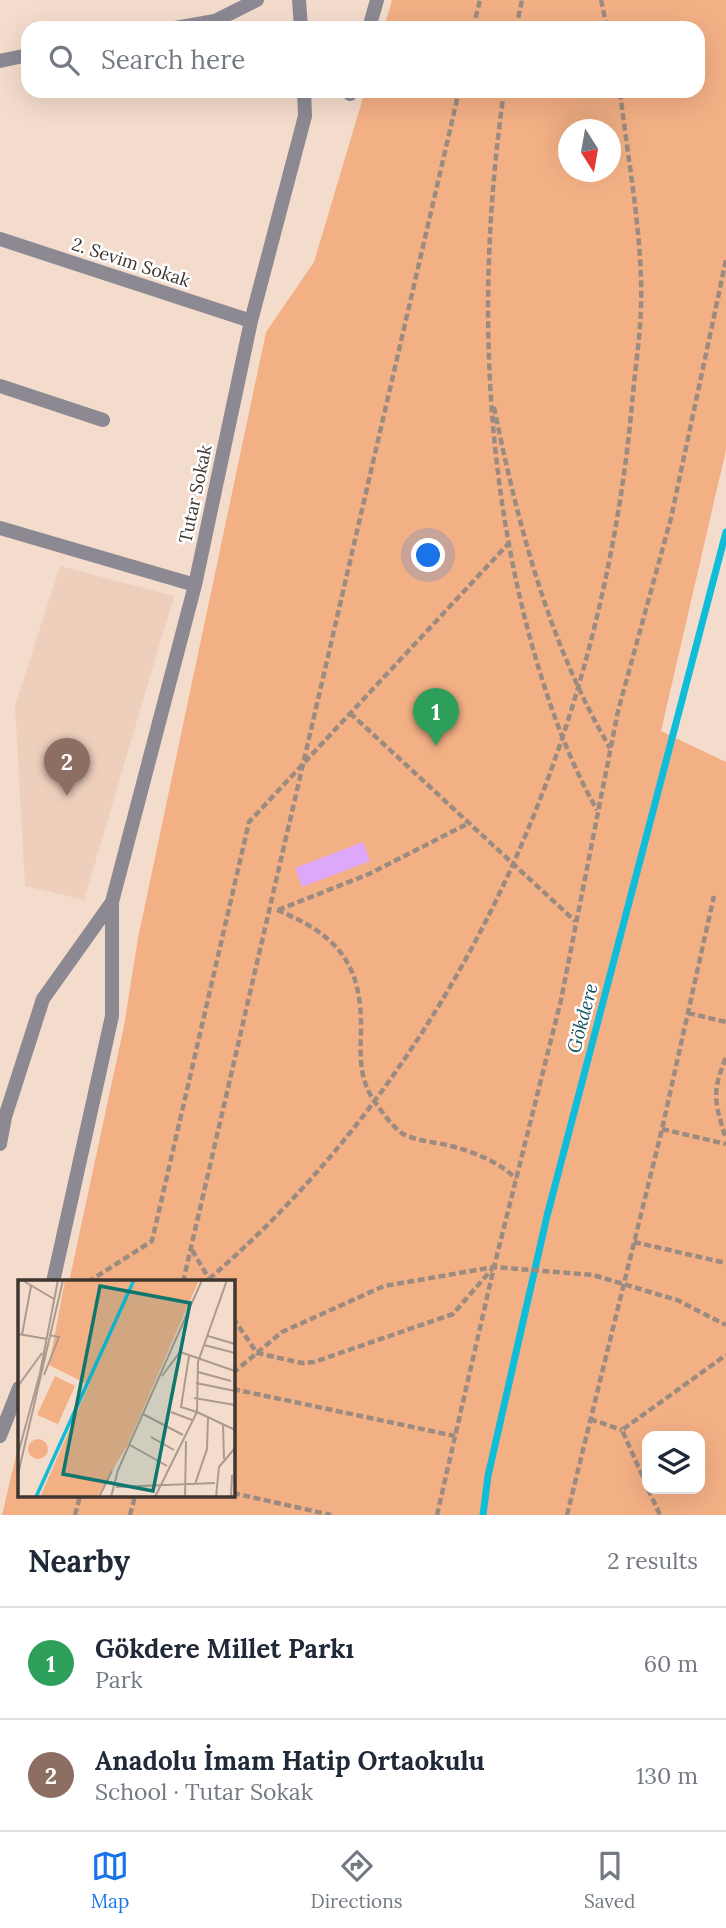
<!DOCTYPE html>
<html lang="en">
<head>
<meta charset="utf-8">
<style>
  body { margin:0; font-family:Lora,serif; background:#f2f2f3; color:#1f2937 }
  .controls { position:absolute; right:21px; bottom:21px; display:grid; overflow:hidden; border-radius:14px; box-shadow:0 7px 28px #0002 }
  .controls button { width:63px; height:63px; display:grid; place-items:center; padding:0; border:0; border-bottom:2px solid #e0e1e3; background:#fff; color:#1f2937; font:35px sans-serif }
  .compass { position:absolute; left:558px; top:119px; width:63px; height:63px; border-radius:50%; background:#fff; box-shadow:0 7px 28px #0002; rotate:169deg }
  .you { position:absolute; left:429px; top:556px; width:24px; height:24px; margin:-18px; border:5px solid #fff; border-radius:50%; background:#1a73e8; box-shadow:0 0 0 10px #1a73e833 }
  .badge { display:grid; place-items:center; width:46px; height:46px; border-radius:50%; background:#1a73e8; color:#fff; font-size:23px; font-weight:700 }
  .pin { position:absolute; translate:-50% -58px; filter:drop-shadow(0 2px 4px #0008) }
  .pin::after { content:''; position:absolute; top:37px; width:24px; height:21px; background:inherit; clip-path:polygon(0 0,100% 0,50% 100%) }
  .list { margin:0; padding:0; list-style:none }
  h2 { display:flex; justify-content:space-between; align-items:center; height:91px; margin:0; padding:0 28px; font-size:30px }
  h2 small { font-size:23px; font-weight:400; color:#747a83 }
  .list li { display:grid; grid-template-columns:46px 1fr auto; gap:21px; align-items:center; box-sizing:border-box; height:112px; padding:0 28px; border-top:2px solid #e0e1e3 }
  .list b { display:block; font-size:26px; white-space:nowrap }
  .list p { margin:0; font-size:23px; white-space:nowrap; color:#747a83 }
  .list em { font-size:23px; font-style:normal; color:#747a83 }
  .icon { flex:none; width:38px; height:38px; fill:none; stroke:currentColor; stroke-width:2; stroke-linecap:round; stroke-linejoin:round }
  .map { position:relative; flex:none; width:726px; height:1515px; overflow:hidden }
  .search { position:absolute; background:#fff; box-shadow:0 7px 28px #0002; left:21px; right:21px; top:21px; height:77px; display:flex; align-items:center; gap:18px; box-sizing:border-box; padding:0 24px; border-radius:21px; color:#747a83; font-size:26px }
  .sheet { height:315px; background:#fff }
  nav { display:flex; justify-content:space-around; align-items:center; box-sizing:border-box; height:98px; border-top:2px solid #e0e1e3; background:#fff; font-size:19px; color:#747a83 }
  nav a { display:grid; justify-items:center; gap:4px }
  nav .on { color:#1a73e8 }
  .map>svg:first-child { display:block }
  .built { fill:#eecfbc }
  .green { fill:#f4b085; fill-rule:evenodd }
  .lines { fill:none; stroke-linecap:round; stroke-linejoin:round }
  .stream { stroke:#10bcd8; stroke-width:7 }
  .building { fill:#dea8fa }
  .path { stroke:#9c8b80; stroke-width:4.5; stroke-dasharray:7 3.5; stroke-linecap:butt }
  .minor { stroke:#8c8993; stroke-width:14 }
  .labels { text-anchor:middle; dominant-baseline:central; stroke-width:5; stroke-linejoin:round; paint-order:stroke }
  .street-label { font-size:18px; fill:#3f3630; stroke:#fff }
  .water-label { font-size:19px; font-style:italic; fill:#195561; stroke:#fff }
  .inset-river { fill:none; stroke:#10bcd8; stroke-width:3.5 }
  .inset-road { fill:none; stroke:#ac9a8e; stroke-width:2 }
  .view { fill:#0f766e; fill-opacity:0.15; stroke:#0f766e; stroke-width:3.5 }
  .inset-edge { fill:none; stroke:#3f3630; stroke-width:3.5 }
</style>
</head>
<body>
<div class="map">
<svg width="726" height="1515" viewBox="0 0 726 1515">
  <rect width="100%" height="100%" fill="#f4dccd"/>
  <path class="built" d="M60,566L174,596L84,900L25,886L15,706Z"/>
  <path class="green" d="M392,0H726V450L661,731L726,762V1515H2L19,1443V1496H233V1282H69L124,1026L138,938L266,332L314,262L365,91H698V28H384ZM568,130H610V172H568ZM647,1436H700V1489H647Z"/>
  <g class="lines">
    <path class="stream" d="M483,1515L488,1476L547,1216L726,532"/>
  </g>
  <path class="building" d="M363,842L370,861L302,887L295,868Z"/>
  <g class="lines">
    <path class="path" d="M601,0L607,28
      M473,28L480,0
      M516,28L522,0
      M504,91C478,274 482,459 530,638C547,699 566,755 597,810
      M494,407C518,525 549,644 610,748
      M350,713L575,921
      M277,910C338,935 362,964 361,1030C360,1058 359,1083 378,1106C384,1115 394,1128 403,1134C419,1142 438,1142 455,1147C476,1153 501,1163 516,1179
      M278,910L369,874L469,823
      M688,1013L726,1022
      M726,1058C711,1093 715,1103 726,1139
      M662,1129L726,1144
      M634,1242L726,1263
      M192,1250L211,1282
      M209,1279C466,1058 605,725 633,393C636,364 640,336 641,307C643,236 628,162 620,91
      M88,1282L152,1241L249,822L508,544
      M183,1282L459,91
      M233,1318L257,1353L302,1363L314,1362L453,1314L492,1269
      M233,1373L282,1332L384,1286L494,1267L593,1275L677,1300L726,1325
      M233,1389L455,1436
      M590,1419L622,1430
      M647,1486L622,1430L726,1355
      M648,1489L660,1515
      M233,1493L331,1515
      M75,1515L80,1496
      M130,1515L135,1496
      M437,1515L494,1267L561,1000L618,711L671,518L726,260
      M567,1515L662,1129L714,896"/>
    <path class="minor" d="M299,0L301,28
      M175,28L215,21L257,0
      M369,28L377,0
      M0,61L28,55
      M350,94L351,91
      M0,239L251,321
      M0,386L103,420
      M0,528L195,585
      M0,1116L5,1117L43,999L112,902
      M0,1144L5,1117
      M53,1282L112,1016V902L195,585L251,321L305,116L304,91
      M0,1436L19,1388"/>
  </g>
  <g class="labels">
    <g class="street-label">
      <text transform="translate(131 262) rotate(18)">2. Sevim Sokak</text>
      <text transform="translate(195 494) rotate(-78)">Tutar Sokak</text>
    </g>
    <g class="water-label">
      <text transform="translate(582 1018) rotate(-75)">Gökdere</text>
    </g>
  </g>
  <g transform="translate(18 1280)">
    <rect width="217" height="217" fill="#f4dccd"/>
    <path d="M47,0H181L110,164L79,217H22L71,105L31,85ZM37,96L57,106L40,144L19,135ZM10 169a10 10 0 1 1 20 0a10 10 0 1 1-20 0Z" fill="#f4b085"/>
    <path class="inset-river" d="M18,217L116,0"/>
    <path class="inset-road" d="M4,0L36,19M0,54L29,59M4,55L13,6M190,56L217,64M186,65L217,73M171,76L163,127L179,132M180,92L213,101M26,95L41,57L31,55M144,96L162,72L217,91M178,103L217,111M0,106L24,73M176,118L217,125M153,132L174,140M179,132L180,82L209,0M179,132L217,150M125,134L165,155M205,145L206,179M133,157L156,170M112,165L149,186M0,174L22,93L40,0M0,194L45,0M177,204L189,169L190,138M98,207L197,203M81,217L94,191M93,217L100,190L184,0M137,217L179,132M167,217L168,161M198,217L201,187L217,168M213,217L214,195"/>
    <path class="view" d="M82,6L172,23L135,211L45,194Z"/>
    <rect width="217" height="217" class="inset-edge"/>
  </g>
</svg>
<div class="controls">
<button><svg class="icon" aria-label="layers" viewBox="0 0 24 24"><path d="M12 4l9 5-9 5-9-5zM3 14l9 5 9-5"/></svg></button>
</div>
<svg class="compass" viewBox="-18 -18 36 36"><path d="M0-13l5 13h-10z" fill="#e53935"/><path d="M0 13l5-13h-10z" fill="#747a83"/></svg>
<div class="you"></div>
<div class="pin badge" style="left:436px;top:746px;background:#2e9e5b">1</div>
<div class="pin badge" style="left:67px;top:796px;background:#8d6e63">2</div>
<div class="search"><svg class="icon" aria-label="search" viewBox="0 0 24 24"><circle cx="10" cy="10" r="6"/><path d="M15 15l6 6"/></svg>Search here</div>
</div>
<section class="sheet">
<h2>Nearby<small>2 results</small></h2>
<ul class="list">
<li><span class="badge" style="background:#2e9e5b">1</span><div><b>Gökdere Millet Parkı</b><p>Park</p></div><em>60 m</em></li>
<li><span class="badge" style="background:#8d6e63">2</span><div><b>Anadolu İmam Hatip Ortaokulu</b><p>School · Tutar Sokak</p></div><em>130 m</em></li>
</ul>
</section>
<nav>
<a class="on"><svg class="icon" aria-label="map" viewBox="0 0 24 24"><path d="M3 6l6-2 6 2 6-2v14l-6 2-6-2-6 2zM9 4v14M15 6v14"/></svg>Map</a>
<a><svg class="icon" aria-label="directions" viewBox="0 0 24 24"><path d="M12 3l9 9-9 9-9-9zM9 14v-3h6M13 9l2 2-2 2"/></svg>Directions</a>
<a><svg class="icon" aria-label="saved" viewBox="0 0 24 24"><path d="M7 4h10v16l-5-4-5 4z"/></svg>Saved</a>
</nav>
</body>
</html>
